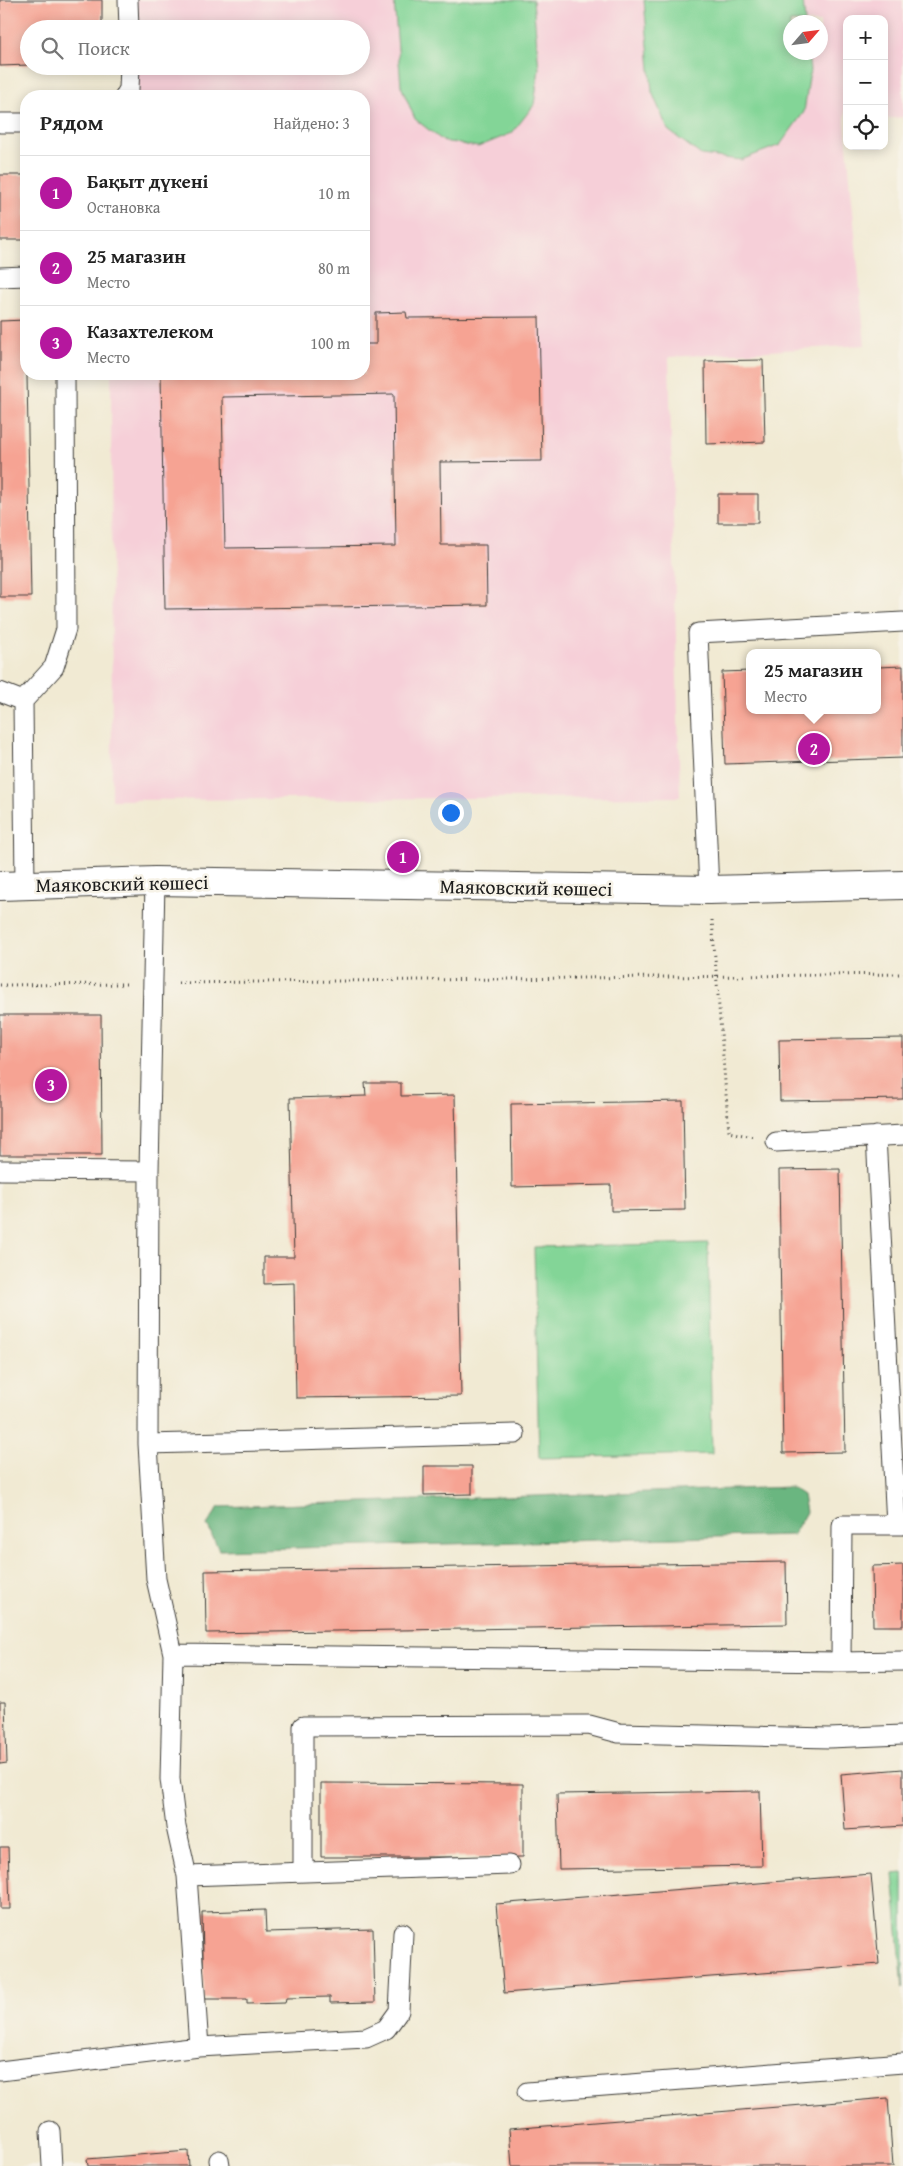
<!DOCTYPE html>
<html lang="ru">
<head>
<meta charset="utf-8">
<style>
  body { margin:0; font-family:"Gentium Book Plus",serif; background:#f6f6f6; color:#222 }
  .controls { position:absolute; right:15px; top:15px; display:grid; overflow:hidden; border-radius:10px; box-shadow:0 2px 12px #0003 }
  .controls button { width:45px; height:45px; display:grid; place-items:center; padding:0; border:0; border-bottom:1px solid #e0e0e0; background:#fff; color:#222; font:25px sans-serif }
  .compass { position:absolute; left:783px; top:15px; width:45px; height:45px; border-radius:50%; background:#fff; box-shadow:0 2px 12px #0003; rotate:62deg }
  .you { position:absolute; left:450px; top:812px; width:18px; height:18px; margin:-12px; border:4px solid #fff; border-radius:50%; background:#1a73e8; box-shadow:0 0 0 8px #1a73e833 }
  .badge { display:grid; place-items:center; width:32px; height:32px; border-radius:50%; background:#b5179e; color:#fff; font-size:16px; font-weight:700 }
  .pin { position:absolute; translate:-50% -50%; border:2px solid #fff; box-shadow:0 1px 5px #0006 }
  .popup { position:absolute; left:746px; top:649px; width:135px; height:65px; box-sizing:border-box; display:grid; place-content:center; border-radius:10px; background:#fff; filter:drop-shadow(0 1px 4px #0005); font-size:16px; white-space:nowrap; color:#767676 }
  .popup b { font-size:19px; color:#222 }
  .popup::after { content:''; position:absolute; left:50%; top:100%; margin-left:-10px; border:10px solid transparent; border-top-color:#fff }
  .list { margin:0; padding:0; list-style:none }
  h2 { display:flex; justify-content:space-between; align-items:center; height:65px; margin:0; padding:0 20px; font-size:21px }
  h2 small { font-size:16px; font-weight:400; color:#767676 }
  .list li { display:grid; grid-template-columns:32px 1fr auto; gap:15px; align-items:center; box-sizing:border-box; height:75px; padding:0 20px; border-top:1px solid #e0e0e0 }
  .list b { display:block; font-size:19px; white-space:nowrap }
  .list p { margin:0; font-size:16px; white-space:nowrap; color:#767676 }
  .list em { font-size:16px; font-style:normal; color:#767676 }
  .icon { flex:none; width:28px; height:28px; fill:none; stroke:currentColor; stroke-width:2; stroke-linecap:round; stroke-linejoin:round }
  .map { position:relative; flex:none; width:903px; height:2166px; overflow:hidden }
  .search { position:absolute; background:#fff; box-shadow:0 2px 12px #0003; left:20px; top:20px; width:350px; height:55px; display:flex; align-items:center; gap:12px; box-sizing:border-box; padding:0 18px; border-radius:28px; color:#767676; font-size:19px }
  .panel { position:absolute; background:#fff; box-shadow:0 2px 12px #0003; left:20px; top:90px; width:350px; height:290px; border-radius:20px }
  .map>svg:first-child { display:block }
  .built { fill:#f6cfd8; fill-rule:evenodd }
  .green { fill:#83d597; stroke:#50785a }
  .forest { fill:#6ab680; stroke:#43694e }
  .building { fill:#f6a393; fill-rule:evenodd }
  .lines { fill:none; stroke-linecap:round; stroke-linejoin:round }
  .service-casing { stroke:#3c3b37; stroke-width:21 }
  .tertiary-casing { stroke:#3c3b37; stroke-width:30 }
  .path { stroke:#3c3b37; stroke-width:3; stroke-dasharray:1 4; stroke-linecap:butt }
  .service { stroke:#fff; stroke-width:19 }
  .tertiary { stroke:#fff; stroke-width:28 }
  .labels { text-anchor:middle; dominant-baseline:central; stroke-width:5; stroke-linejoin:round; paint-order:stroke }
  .street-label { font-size:20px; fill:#1c1c1c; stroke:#f7f3e8 }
</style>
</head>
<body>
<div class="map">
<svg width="903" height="2166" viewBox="0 0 903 2166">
  <rect width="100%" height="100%" fill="#f7f3e8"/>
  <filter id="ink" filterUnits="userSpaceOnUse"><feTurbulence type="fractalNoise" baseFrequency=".02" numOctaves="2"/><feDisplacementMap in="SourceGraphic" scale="10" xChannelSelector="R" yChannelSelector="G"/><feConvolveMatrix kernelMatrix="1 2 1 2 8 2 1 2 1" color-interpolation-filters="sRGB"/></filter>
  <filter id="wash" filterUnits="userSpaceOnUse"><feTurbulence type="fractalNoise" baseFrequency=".0096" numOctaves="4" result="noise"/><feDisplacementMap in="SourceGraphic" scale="20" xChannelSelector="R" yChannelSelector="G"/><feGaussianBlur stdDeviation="1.12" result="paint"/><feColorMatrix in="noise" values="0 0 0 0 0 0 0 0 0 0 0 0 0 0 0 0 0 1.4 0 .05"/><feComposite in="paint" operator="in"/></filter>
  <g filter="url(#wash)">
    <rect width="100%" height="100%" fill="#f1ead3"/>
    <path class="built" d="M135,0H903V117L884,119V19H847L845,122L865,345L669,357L680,797L112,800L111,374H364V96H135V66H361V29H135ZM790,22H820V52H790Z"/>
    <path class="green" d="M394,0H533L539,69L534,105L512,133L478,147L443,141L415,119L401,86Z
      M644,0H803L805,22H790V52L808,53L810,71L804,112L780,145L741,160L701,155L668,130L652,92Z
      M708,1243L712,1454L539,1458L534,1247Z
      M903,1873V1988L893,1874Z"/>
    <path class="forest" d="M791,1487L803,1495L806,1512L793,1535L219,1550L207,1525L219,1507Z"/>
    <g id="blocks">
      <path class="building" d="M0,0H102V29H29V65L0,66Z
        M0,175H25L26,240H0Z
        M406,312L407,318L539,317L542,461L440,462L441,545H486L487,605L165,609L161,374H364V344H376V313ZM394,394L396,546L225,548L222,397Z
        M26,320L31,597H0V321Z
        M763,360L765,442L706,444L705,361Z
        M718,494H758V523H718Z
        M903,666V758L725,764L722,672L750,671V710H878V667Z
        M0,1015H101L102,1155H0Z
        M903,1038V1099L780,1101L779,1040Z
        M365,1083H401V1096L455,1095L461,1396L296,1398L294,1283L264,1284V1257H294L290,1098L366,1096Z
        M683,1101L685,1210L611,1211V1185L512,1187L511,1104Z
        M840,1169L845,1452L783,1453L779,1170Z
        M424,1466H472V1494L424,1495Z
        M786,1562L787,1624L206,1633L205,1571Z
        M903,1565V1626H873L872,1566Z
        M0,1702H5L7,1763L0,1764Z
        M903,1769V1826L845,1830L841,1774Z
        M321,1783L523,1784V1857H321Z
        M760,1791L762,1866L559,1869L557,1794Z
        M0,1847H8L10,1909H0Z
        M871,1874L879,1964L504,1993L496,1904Z
        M265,1910L266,1932L373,1929L375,2002L330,2003V1997L286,1998L285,2003L247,2004V1999H204L202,1912Z
        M888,2098L893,2166H512L509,2129Z
        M188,2151L189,2166H88L87,2159Z"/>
    </g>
  </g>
  <g filter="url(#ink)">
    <use href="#blocks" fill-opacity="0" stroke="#3c3b37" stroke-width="1"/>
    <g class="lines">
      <g class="service-casing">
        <path id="service" d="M128,0L129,29
          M125,96L129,89L130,66
          M0,123H26
          M0,277L26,276
          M0,692L23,701
          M155,881L149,1171L148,1444L156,1579L173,1654L170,1779L176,1827L187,1876L510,1865
          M25,885L23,701L54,667L66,629L65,374
          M709,890L698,633L903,622
          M876,1136L896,1525
          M776,1142L903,1135
          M0,1170L149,1171
          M148,1444L515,1434
          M173,1654L841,1662L842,1525H903
          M841,1662L903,1661
          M303,1872V1726L589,1725L619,1733L829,1738L903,1735
          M187,1876L199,2047
          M0,2071L199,2047L366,2038L386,2029L399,2011L403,1933
          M527,2092L903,2063
          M50,2131L52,2166
          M219,2160L220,2166"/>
      </g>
      <g class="tertiary-casing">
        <path id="tertiary" d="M0,886L155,881L709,890L903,885"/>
      </g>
      <path class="path" d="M712,920L729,1132L753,1137
        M178,983L903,974
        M0,985L127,984"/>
      <use href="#service" class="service"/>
      <use href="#tertiary" class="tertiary"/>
    </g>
  </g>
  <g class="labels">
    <g class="street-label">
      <text transform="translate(122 883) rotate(-1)">Маяковский көшесі</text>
      <text transform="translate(526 887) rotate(1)">Маяковский көшесі</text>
    </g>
  </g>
</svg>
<div class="controls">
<button>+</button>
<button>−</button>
<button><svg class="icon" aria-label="locate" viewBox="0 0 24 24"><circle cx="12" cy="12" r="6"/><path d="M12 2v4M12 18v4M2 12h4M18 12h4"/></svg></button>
</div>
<svg class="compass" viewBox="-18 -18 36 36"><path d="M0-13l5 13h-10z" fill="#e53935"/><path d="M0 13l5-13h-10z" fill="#767676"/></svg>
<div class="you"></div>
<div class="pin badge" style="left:403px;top:857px">1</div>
<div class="pin badge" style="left:814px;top:749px">2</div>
<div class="popup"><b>25 магазин</b>Место</div>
<div class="pin badge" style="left:51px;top:1085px">3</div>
<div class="search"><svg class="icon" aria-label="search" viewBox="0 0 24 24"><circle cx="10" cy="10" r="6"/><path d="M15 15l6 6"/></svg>Поиск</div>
<section class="panel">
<h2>Рядом<small>Найдено: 3</small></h2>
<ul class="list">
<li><span class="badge">1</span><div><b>Бақыт дүкені</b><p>Остановка</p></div><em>10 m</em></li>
<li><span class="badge">2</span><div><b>25 магазин</b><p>Место</p></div><em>80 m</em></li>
<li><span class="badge">3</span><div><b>Казахтелеком</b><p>Место</p></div><em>100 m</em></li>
</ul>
</section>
</div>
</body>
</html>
